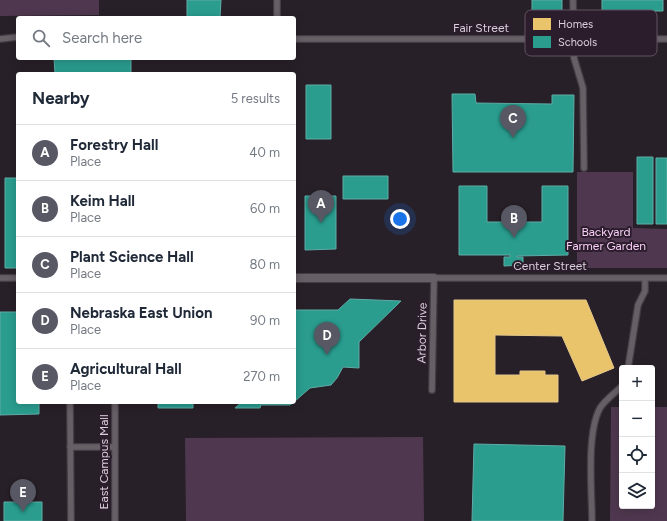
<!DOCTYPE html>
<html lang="en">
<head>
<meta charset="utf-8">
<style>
  body { margin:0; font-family:Figtree,sans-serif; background:#f2f2f3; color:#1f2937 }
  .controls { position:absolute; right:12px; bottom:12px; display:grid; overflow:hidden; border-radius:4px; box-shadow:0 2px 10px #0003 }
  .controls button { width:36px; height:36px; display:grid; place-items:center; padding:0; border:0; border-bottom:1px solid #e0e1e3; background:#fff; color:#1f2937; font:20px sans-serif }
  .you { position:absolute; left:400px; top:219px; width:14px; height:14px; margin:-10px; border:3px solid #fff; border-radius:50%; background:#1a73e8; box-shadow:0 0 0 6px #1a73e833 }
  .badge { display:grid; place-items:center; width:26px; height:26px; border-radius:50%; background:#575864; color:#fff; font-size:13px; font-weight:700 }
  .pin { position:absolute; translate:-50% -33px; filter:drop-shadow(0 1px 2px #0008) }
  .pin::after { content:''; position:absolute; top:21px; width:14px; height:12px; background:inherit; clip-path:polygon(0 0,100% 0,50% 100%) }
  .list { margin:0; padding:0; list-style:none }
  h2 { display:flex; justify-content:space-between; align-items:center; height:52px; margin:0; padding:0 16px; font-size:17px }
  h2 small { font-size:13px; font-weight:400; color:#747a83 }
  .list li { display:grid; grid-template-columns:26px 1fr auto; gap:12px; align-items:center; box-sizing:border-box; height:56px; padding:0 16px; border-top:1px solid #e0e1e3 }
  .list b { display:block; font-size:15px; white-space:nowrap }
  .list p { margin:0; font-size:13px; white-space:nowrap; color:#747a83 }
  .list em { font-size:13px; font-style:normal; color:#747a83 }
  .icon { flex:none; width:22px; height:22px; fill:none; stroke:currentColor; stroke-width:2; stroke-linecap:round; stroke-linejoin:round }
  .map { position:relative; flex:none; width:667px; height:521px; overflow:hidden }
  .search { position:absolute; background:#fff; box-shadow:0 2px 10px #0003; left:16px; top:16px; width:280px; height:44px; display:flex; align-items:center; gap:10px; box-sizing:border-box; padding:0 14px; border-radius:4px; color:#747a83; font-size:15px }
  .panel { position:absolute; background:#fff; box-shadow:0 2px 10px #0003; left:16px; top:72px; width:280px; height:332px; border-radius:4px }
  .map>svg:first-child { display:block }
  .green { fill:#4f384f }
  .homes { fill:#e9c46a; stroke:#e5c88c }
  .schools { fill:#2a9d8f; stroke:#5faca6 }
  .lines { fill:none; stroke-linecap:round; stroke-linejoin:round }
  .service-casing { stroke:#453d45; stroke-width:8 }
  .pedestrian-casing { stroke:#453d45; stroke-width:10 }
  .service { stroke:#665f65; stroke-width:5.5 }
  .pedestrian { stroke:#665f65; stroke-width:8 }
  .labels { text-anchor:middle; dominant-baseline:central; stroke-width:4; stroke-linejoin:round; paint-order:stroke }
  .street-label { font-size:12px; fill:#dbd0da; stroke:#2c1d2c }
  .park-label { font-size:12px; fill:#f9d0f8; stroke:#2c1d2c }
  .key { fill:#2c1d2c; stroke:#615360; stroke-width:1 }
  .key-label { font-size:11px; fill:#dbd0da }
</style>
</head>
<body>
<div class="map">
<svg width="667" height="521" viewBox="0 0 667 521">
  <rect width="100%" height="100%" fill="#282028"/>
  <path class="green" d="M0,0H99V15L0,16Z
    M577,172H633V228L667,229V268H581L577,266Z
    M611,407H622V506H652V407H667V521H610Z
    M423,437L424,521H186L185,438Z"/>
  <path class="homes" d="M454,300H586L614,368L582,381L562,336L495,335V375H520V371H545V375H558V402H454Z"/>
  <path class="schools" d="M187,0H221L220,18H187Z
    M532,0H562V21H532Z
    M602,0H663V11H638V16H630V13H602Z
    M54,58H131V74H55Z
    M306,85H331V139H306Z
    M452,94H475L476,103L552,104V95H574L573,172H453Z
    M637,157H653V224H637Z
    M656,158H667V224H656Z
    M343,176H388V199H343Z
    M5,178H18V268H5Z
    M459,186H487V222H542V186H568V255L517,256V257H523V265L504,266V257H510V255H459Z
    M305,196H336V249L305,250Z
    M350,299L401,301L359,342V368L343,367L337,378L331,385L310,388L294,402V310H338Z
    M0,312H18V402H39V414L0,415Z
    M158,402H193V408H158Z
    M242,402H294L290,405H261L260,408H235Z
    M474,444L565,446L563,521H472Z
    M4,502H42V521H4Z"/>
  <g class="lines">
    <g class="service-casing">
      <path id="service" d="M277,0V18
        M573,0L574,58L583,88L584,168
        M0,39L18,37
        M294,39H667
        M0,278H18
        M628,368L638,305L645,291V278
        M432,390L434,278H667
        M70,402L71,521
        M115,402V521
        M70,447H115
        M592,521C592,491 586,434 600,408C605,400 615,393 622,386"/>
    </g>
    <g class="pedestrian-casing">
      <path id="pedestrian" d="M294,278H434"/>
    </g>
    <use href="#service" class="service"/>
    <use href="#pedestrian" class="pedestrian"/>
  </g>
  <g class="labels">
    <g class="street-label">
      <text x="481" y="28">Fair Street</text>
      <text x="550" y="266">Center Street</text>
      <text transform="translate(422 333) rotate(-89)">Arbor Drive</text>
      <text transform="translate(104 462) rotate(-90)">East Campus Mall</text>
    </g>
    <g class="park-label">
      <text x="606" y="232">Backyard<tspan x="606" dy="14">Farmer Garden</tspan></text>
    </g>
  </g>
  <rect x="525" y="10" width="132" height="46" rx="6" class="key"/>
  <rect x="533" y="18" width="18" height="12" fill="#e9c46a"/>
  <rect x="533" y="36" width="18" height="12" fill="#2a9d8f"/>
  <g class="key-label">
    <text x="558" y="28">Homes</text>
    <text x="558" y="46">Schools</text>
  </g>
</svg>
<div class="controls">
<button>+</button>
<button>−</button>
<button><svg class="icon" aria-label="locate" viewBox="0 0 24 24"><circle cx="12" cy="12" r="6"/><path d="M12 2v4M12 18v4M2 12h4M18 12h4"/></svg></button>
<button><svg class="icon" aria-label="layers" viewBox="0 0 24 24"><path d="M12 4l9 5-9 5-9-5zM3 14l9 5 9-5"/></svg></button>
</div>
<div class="you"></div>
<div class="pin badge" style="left:321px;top:223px">A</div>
<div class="pin badge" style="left:514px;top:238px">B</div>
<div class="pin badge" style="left:513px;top:138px">C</div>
<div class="pin badge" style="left:327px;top:355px">D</div>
<div class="pin badge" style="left:23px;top:512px">E</div>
<div class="search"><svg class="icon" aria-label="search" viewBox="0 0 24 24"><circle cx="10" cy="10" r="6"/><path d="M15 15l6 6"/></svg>Search here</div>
<section class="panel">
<h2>Nearby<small>5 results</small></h2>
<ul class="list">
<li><span class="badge">A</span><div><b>Forestry Hall</b><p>Place</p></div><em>40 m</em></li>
<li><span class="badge">B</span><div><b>Keim Hall</b><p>Place</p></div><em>60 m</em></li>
<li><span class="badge">C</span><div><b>Plant Science Hall</b><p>Place</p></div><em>80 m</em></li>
<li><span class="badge">D</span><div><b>Nebraska East Union</b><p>Place</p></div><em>90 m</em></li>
<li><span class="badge">E</span><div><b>Agricultural Hall</b><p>Place</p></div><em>270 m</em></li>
</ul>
</section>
</div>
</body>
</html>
